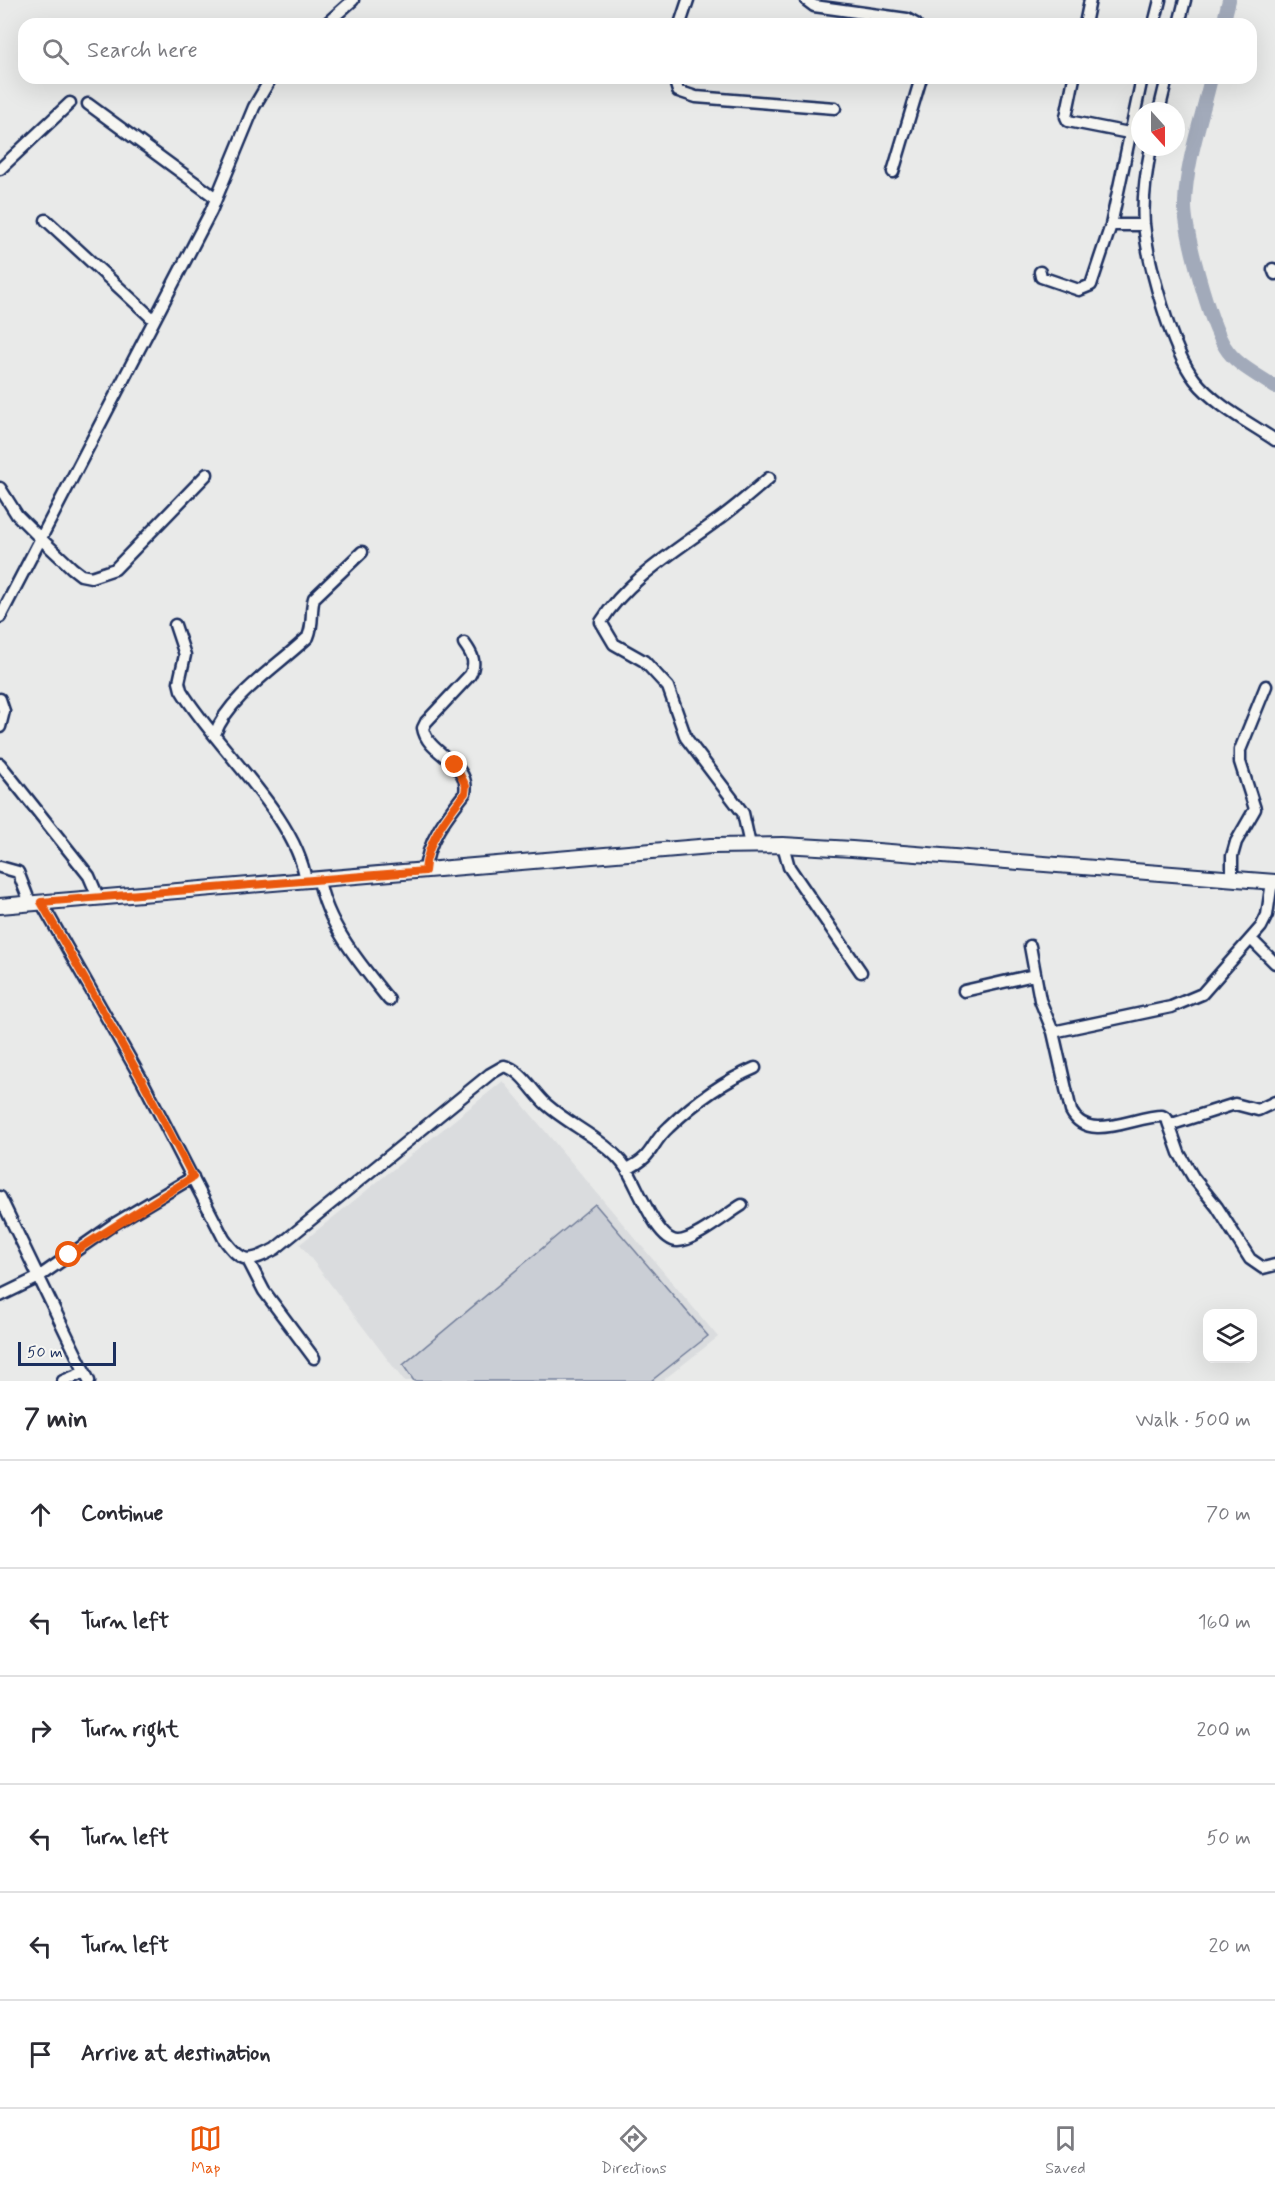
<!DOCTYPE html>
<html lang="en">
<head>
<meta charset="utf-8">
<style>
  body { margin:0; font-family:Mynerve,sans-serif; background:#f2f2f3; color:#2b2b33 }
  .controls { position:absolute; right:18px; bottom:18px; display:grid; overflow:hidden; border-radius:12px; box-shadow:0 6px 24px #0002 }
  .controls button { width:54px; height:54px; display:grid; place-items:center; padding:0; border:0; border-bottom:2px solid #e1e1e2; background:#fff; color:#2b2b33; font:30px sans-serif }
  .compass { position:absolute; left:1131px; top:102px; width:54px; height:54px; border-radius:50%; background:#fff; box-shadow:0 6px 24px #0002; rotate:159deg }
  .scale { position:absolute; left:18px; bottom:15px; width:98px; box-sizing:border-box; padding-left:6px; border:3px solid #1b2f5e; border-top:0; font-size:16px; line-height:21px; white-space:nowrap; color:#1b2f5e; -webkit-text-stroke:4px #f6f6f2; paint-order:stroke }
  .stop { position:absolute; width:18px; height:18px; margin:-14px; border:4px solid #ea580c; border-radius:50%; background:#fff }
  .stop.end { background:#ea580c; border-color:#fff; box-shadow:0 2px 6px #0008 }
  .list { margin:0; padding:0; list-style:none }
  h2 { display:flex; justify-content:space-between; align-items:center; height:78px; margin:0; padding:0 24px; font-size:26px }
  h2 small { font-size:20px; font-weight:400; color:#7c7c81 }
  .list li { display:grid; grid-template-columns:39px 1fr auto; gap:18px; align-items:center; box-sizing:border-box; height:108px; padding:0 24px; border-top:2px solid #e1e1e2 }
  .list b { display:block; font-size:22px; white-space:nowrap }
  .list em { font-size:20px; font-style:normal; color:#7c7c81 }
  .icon { flex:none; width:33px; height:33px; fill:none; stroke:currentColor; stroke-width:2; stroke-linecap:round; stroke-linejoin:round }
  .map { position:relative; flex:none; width:1275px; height:1381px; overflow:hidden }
  .search { position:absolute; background:#fff; box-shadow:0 6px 24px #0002; left:18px; right:18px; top:18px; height:66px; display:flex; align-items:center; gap:15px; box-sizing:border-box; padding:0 21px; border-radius:18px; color:#7c7c81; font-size:22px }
  .sheet { height:726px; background:#fff }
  nav { display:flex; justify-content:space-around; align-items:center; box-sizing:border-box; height:84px; border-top:2px solid #e1e1e2; background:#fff; font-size:16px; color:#7c7c81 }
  nav a { display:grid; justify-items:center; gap:3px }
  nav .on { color:#ea580c }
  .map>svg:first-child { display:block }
  .built { fill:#dadcde }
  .green { fill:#caced5; stroke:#727e9a; stroke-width:1.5 }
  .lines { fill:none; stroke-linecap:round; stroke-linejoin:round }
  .canal { stroke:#a2aaba; stroke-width:14 }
  .minor-casing { stroke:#1b2f5e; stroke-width:15 }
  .tertiary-casing { stroke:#1b2f5e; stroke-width:18 }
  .minor { stroke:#f6f6f2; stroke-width:10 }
  .tertiary { stroke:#f6f6f2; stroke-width:14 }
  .route { stroke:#ea580c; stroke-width:8 }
</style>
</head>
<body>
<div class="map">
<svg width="1275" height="1381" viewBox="0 0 1275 1381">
  <rect width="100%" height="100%" fill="#e9eae9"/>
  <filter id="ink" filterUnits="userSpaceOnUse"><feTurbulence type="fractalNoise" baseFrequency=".0167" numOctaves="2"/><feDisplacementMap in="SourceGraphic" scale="12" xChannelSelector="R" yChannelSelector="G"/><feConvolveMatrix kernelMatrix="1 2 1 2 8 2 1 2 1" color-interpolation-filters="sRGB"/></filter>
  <g filter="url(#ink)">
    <path class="built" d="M503,1081L718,1337L662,1381H404L300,1244Z"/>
    <path class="green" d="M595,1204L708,1336L651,1381H414L403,1365Z"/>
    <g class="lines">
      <path class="canal" d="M1223,24L1229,0
        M1211,78C1202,118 1186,162 1185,203C1184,231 1210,324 1225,347C1236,365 1258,375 1275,387"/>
      <g class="minor-casing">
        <path id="minor" d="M806,0L814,6L907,19L916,24
          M326,24L353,0
          M680,24L688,0
          M1085,24L1090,0
          M1154,24L1160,0
          M1179,24L1185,0
          M674,78L678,91L696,97L835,108
          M1074,78L1066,117L1068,121L1129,133
          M88,104L216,198
          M1159,111L1167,78
          M1151,147C1146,172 1142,199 1144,224C1148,263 1171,350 1195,380C1215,405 1248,422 1275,440
          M0,169L70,103
          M893,172L921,78
          M46,220L153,319
          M1111,225H1144
          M1273,269L1275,274
          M1040,272L1041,277L1079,290L1091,285L1111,225L1142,78
          M0,488L17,515L40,538L72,568L81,575L91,577L115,569L207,474
          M0,617L211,211L254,107L271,78
          M175,625L185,655L179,682L181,690C215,747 296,815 306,881
          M0,699L4,711L0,727
          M215,734C229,696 279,665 308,637C314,623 310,612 314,598L362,552
          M0,764L89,876L98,897
          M750,845L743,813L686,738L668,687L644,661L614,644L601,622C629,577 681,548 723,516C739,504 754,491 769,478
          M783,845L789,867L861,972
          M0,867L18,872L30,903
          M425,871C427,841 447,816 465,793C471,762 427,755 423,728L426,722L470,675C477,662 472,654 464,643
          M1232,879V856L1236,842L1255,809L1240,762V750L1266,686
          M319,880C327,925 361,965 389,1000
          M1272,882L1267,915L1261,927L1202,994L1171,1007L1053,1032L1071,1111C1088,1144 1134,1116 1162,1116L1167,1119L1179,1153L1193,1177L1217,1207L1250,1259L1263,1268L1275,1265
          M41,902L142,1080L224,1239C242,1264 249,1263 275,1249L490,1074L504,1066C521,1069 534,1094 547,1105C572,1127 608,1141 626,1168C637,1184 657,1242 678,1241C694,1241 727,1214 742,1205
          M1252,940L1275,963
          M1030,946L1040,1000L1053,1032
          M964,991L1034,975
          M1169,1125L1235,1104L1258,1110L1275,1102
          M627,1169C655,1156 649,1145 669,1127C695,1102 722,1082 755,1068
          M0,1197L89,1381
          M248,1260L264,1291L314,1358
          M0,1296L37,1278L114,1224L193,1177
          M63,1381L85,1372"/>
      </g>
      <g class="tertiary-casing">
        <path id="tertiary" d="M0,906L711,846L783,845L852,849L1275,882"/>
      </g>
      <use href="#minor" class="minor"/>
      <use href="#tertiary" class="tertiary"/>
    </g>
  </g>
  <g class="lines" filter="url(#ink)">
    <path class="route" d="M69,1255L193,1177L142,1080L41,902L425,871C427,841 447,816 465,793L466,786L455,765"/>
  </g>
</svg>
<div class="controls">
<button><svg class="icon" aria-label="layers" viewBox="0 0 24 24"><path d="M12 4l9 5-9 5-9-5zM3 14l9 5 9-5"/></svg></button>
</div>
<svg class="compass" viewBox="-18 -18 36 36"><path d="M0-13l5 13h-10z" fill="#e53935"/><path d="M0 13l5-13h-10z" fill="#7c7c81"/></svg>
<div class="scale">50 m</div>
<div class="stop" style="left:69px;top:1255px"></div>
<div class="stop end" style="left:455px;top:765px"></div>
<div class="search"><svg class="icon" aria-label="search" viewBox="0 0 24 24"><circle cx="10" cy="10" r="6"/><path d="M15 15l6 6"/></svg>Search here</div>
</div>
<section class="sheet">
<h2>7 min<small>Walk · 500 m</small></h2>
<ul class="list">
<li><svg class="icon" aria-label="ahead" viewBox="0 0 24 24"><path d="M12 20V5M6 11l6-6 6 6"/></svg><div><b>Continue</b></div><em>70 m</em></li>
<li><svg class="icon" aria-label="left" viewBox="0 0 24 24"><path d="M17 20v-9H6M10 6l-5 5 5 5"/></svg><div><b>Turn left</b></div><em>160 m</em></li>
<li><svg class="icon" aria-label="right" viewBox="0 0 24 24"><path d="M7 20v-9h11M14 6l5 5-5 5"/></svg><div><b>Turn right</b></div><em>200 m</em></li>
<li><svg class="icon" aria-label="left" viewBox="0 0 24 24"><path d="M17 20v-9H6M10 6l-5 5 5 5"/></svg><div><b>Turn left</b></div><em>50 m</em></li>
<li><svg class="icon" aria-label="left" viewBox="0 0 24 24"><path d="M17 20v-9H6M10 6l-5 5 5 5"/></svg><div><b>Turn left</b></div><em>20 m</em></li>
<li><svg class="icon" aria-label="arrive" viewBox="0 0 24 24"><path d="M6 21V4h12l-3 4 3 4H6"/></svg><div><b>Arrive at destination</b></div></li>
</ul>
</section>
<nav>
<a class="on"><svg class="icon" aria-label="map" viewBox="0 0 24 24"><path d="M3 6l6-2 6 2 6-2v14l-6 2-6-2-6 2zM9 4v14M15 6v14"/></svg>Map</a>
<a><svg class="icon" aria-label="directions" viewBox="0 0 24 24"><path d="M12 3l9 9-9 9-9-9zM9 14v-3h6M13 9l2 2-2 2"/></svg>Directions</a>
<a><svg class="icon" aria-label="saved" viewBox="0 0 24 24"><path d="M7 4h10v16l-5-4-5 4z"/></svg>Saved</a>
</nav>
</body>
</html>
